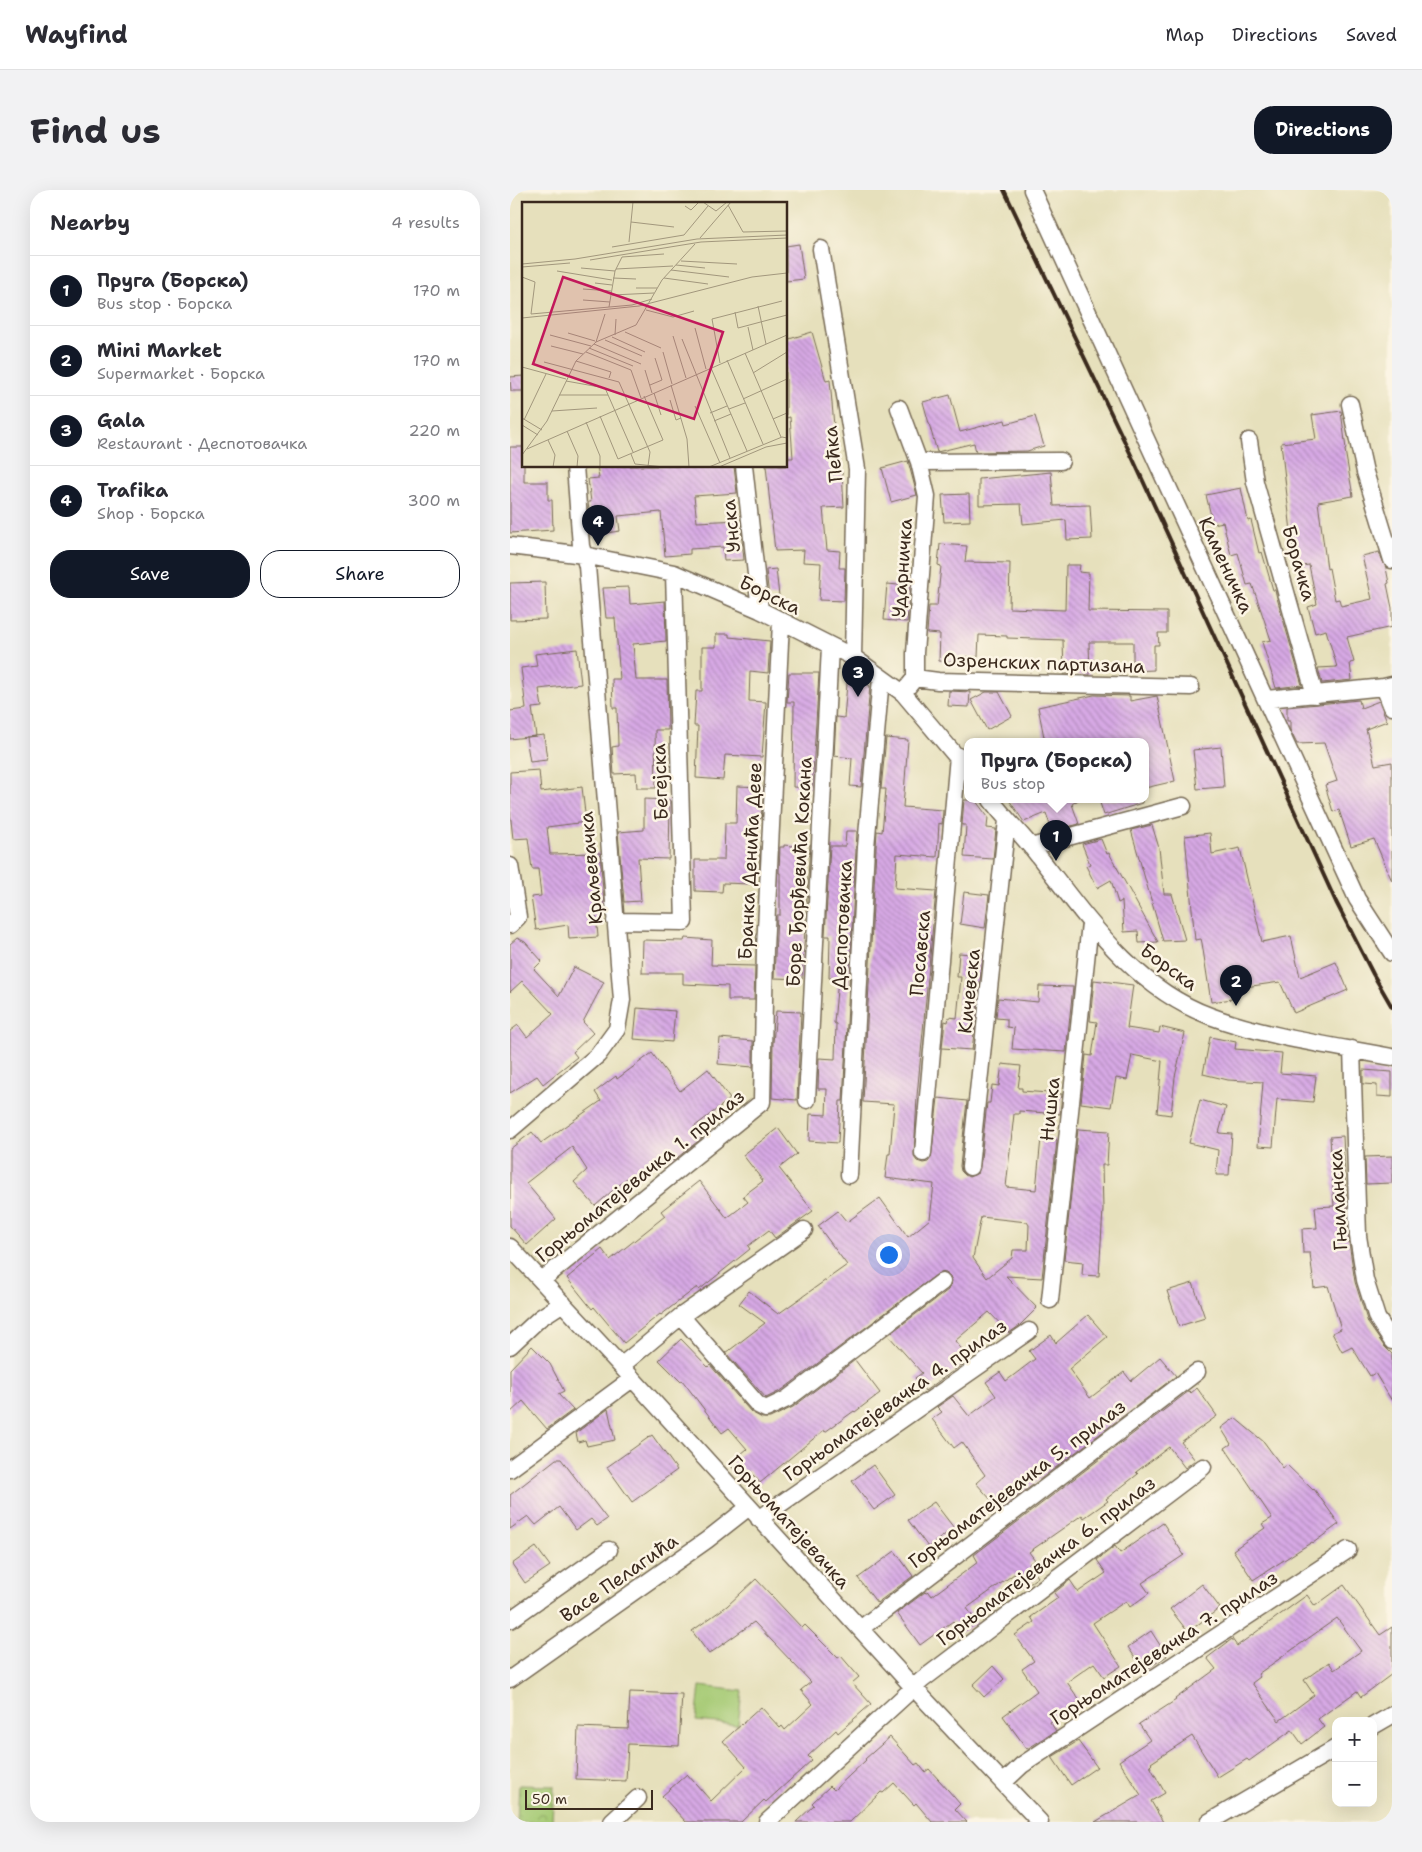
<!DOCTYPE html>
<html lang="en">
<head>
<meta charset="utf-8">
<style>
  body { margin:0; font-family:"Shantell Sans",sans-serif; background:#f2f2f3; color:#2b2b33 }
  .controls { position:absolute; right:15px; bottom:15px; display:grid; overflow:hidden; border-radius:10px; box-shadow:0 5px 20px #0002 }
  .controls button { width:45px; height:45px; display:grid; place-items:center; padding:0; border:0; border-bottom:1px solid #e1e1e2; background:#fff; color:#2b2b33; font:25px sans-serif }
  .scale { position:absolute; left:15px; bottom:12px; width:128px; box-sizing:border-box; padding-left:5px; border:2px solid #3b2a1e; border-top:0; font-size:14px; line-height:18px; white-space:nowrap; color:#3b2a1e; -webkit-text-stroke:4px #fcf5e5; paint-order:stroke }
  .you { position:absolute; left:378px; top:1064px; width:18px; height:18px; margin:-12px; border:4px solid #fff; border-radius:50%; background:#1a73e8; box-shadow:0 0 0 8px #1a73e833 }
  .badge { display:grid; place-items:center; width:32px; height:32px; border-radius:50%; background:#111827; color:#fff; font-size:16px; font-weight:700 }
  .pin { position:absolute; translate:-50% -41px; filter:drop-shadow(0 1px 2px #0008) }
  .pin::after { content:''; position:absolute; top:26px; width:18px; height:15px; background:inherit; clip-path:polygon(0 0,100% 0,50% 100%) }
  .popup { position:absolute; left:454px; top:548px; width:185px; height:65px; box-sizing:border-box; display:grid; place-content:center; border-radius:10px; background:#fff; filter:drop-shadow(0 1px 4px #0005); font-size:16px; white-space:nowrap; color:#7c7c81 }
  .popup b { font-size:19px; color:#2b2b33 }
  .popup::after { content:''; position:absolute; left:50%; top:100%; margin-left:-10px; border:10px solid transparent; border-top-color:#fff }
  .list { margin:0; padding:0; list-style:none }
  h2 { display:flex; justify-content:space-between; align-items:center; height:65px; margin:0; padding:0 20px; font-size:21px }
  h2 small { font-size:16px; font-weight:400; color:#7c7c81 }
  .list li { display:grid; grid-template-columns:32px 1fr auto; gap:15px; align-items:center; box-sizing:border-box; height:70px; padding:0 20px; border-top:1px solid #e1e1e2 }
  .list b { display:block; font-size:19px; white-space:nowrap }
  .list p { margin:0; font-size:16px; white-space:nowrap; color:#7c7c81 }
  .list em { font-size:16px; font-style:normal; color:#7c7c81 }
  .actions { display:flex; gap:10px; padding:15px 20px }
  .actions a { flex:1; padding:11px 0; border:1px solid #111827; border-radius:20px; text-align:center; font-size:18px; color:#111827 }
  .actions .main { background:#111827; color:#fff }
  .map { position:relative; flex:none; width:882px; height:1632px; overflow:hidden; border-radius:20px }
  header { display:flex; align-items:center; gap:30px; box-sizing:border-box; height:70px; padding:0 25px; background:#fff; border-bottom:1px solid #e1e1e2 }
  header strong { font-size:24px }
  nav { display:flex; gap:28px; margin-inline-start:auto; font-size:18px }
  .intro { display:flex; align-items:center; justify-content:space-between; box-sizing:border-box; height:120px; padding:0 30px }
  h1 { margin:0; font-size:35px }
  .button { padding:12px 22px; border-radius:20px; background:#111827; color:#fff; font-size:18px; font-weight:700 }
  main { display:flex; gap:30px; padding:0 30px }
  aside { flex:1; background:#fff; border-radius:20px; box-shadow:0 5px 20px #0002 }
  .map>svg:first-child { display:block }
  .park { fill:url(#park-crowns); stroke:#707a49 }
  .garden { fill:#a6ca74; stroke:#707a49 }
  .building { fill:url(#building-back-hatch); fill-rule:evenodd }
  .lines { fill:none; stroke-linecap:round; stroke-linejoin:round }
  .minor-casing { stroke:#776a55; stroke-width:19 }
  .minor { stroke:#fff; stroke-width:16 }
  .rail { stroke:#3b2a1e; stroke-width:4 }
  .labels { text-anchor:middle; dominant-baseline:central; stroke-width:5; stroke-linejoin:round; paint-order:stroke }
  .street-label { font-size:19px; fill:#3b2a1e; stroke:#fcf5e5 }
  .inset-road { fill:none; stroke:#a2977d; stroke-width:1 }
  .view { fill:#c2185b; fill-opacity:0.15; stroke:#c2185b; stroke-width:2.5 }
  .inset-edge { fill:none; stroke:#3b2a1e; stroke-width:2.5 }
</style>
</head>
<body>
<header>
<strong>Wayfind</strong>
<nav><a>Map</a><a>Directions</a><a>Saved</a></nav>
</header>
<div class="intro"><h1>Find us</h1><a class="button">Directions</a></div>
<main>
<aside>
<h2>Nearby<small>4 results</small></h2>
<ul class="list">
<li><span class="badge">1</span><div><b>Пруга (Борска)</b><p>Bus stop · Борска</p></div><em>170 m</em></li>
<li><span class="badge">2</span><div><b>Mini Market</b><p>Supermarket · Борска</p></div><em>170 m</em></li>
<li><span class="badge">3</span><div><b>Gala</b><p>Restaurant · Деспотовачка</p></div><em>220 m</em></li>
<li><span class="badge">4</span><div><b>Trafika</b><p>Shop · Борска</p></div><em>300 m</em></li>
</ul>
<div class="actions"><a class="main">Save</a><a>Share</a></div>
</aside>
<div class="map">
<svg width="882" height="1632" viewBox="0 0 882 1632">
  <defs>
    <pattern id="park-crowns" width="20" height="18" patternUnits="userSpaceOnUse" patternTransform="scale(1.25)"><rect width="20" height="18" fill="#a6ca74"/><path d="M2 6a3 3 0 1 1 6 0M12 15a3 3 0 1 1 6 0" fill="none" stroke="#88a45f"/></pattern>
    <pattern id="building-back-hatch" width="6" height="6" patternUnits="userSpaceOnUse" patternTransform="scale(1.25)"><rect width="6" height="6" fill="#d7a9e5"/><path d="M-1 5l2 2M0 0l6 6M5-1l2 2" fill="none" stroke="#b08ab9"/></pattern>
  </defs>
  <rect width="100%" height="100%" fill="#fcf5e5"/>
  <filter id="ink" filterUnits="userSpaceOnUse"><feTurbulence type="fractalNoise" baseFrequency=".02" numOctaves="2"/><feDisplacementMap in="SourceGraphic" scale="10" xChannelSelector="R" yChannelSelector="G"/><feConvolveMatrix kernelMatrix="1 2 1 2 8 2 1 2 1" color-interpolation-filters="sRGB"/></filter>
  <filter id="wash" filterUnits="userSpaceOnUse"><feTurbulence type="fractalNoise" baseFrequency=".0096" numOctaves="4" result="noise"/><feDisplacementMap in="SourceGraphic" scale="20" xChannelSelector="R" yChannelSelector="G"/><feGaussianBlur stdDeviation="1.12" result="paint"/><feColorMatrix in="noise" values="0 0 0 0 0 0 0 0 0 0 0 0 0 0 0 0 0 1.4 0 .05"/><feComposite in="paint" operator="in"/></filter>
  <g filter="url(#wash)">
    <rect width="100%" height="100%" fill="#e6e0bc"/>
    <path class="park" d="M9,1595L44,1596L42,1632H7Z"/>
    <path class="garden" d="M190,1496L232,1501L228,1535L186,1531Z"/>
    <g id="blocks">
      <path class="building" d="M289,54L294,89L276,91V56Z
        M302,142L316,191L320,190L328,282H332L334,317L313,318L317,360L330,361L329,378H335L334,411L309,410L311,373L293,372L294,360L265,361L256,276H276V268H283L280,227L276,228V150Z
        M14,186V201H1L0,187Z
        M440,205L450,242L495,230L496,234L525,226L534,256L517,261L466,262L464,253L427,262L413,212Z
        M831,221L836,259L835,260L843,306L808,312L817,379L819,378L825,410L829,409L831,416L862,409L852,366L869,362L876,378L879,393L877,394L882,418V437L837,447L844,472L840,473L842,490L812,493L808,478L827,477L816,440L805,443L798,417L807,414L799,375L785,377L771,253L806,249L802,225Z
        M0,257H14V292H38V310H42L43,340L0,343Z
        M398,271L407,305L381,312L372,278Z
        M87,276H224L227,303L184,306L187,332L230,330L234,370L214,371L213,357L180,359V364L155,366L151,322L108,326L110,341L82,345L78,312H81L78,289L89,288Z
        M541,282L544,316L580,315L582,349L557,350L556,330L513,334L511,314L469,315V289Z
        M731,298L738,331L741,330L749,363L752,362L763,400H765L767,408L792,495L766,498L752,452L761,450L742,394L737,395L728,363L721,365L713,332L703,334L696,305Z
        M459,304L460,331L434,332L432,305Z
        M430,354L457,356L455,372L500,373L499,418L555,420L556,375H570L569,382L579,383L578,421L657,422V443H648L649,455H644V480L623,481V452H579L580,485L554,484L553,450L497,448V446L469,445L468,467H446V472L429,471L430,444L417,443L419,416H427L431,376L428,375Z
        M266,379L269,406L259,407L256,380Z
        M35,392L36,429L0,430V393Z
        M377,394L400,396L397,432L374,430Z
        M119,397L120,414L155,411L156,451L123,454L126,490H157L158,540H145L146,598H127L126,583L104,584L102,557L108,556L107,518H103L102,489H110L105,428H96L93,398Z
        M206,444H219V447L260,451L258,483L240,481L239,511L256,512L252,567L215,565L213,590L186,588L188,536H184L186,501H192V457H206Z
        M67,459L71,494L29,499L32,517L22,518L26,546L0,549V521L16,519L11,478L27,476L25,464Z
        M279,483H309L302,598L283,597L284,512H277Z
        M338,483L360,496L351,597L340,596L342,568L324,566L326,527L334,528Z
        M439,501L460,502L459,517L438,516Z
        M476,502H489L502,526L477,540L461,510Z
        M584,505L620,506V511L647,506L665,591L635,598V552H535L528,517Z
        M849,510L851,518L869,511L877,531L856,539L865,575L882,572V691L864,649L841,656L829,620L823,622L815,595L827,591L814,553L787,554L780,540V531H777V517Z
        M34,545L37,570L20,572L16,547Z
        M376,548L398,550L393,617L433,620L432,634L429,633L427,667L387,664L385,698L426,701L407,906L404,967L407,971L413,973L418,972L421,968L428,908L457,911L450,976L451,981L455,985L459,987L468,983L470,978L477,913H480L482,895L489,896L492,874L511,876L508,898H512V901L552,904L550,924L509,921V924H504L496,997L526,1000L531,948L547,950L532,1088L496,1086L527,1118L509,1136L499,1143L479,1122L445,1151L460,1169L415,1201L405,1188L412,1183L378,1145L438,1100L442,1091L440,1086L436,1083L430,1082L272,1200L256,1208L216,1163L255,1133L229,1114L239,1101L268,1124L337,1075L308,1036L328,1021L337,1032L370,1008L398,1047L420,1029L424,994L375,988L378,964H380L384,914L353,912L366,658L367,641L372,642L376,599H371ZM471,1027L517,1032L519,1035L518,1060H503L502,1068L477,1088L463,1068Z
        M711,557L714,597L687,599L683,560Z
        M29,580L31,602L72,597L76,632L37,637L40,664L90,663L94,713H85L88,747L59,749L58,735L26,740L21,707L31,706L28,679H22L18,648L3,649L0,621V582Z
        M227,596L253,597L251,629H240L239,656H250L249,682H242L241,694L213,693L212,702L185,701V670H214L215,633H226Z
        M134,609L160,610L159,669L128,668L131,711L114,712L108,642L134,640Z
        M454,610H465L478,627L477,638L486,639L483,669L454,667L456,635H452Z
        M499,610H568L562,614L569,634L542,641L536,623L514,632Z
        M589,610H632V613L594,625Z
        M642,635L649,658L654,704H662L675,750L653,751L621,640Z
        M336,641H347L333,911H330L328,953L299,951L300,924L316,925L317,899H308L309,868L325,869L326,834L324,833L328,789L319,788L320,746H315L320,656H335Z
        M700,643L702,664L730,658L752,752L781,746L790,787L826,772L838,800L784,823L770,792L721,799L722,809L701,812L692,753L691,749L685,750L675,646Z
        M591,649L597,664L599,663L648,752L629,753L628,741L614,742L612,711L608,713L601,690L587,698L576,676L580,674L572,654Z
        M293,654H300L292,789L264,788L267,725H270V683H269L270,657H274V655L292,657Z
        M454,702L479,705L475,738L450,734Z
        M7,748L15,752L32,771L24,779L49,806L64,777L94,792L73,832L83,843L63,862L67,867L33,894L27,886L0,903V841L8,835L17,847L43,824L12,791L0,802V754Z
        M175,748L202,750L201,775L245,776L244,810H218V796L173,794V783H132L133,750L174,751Z
        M449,763L473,765L462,860L432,858L435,831L438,832L439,827L447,828L451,787H447Z
        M584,790L623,795L617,838L649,843L650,837L675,843L665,887L661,925L647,923L652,871L622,865L617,890L606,888L601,917L571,913L576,865L582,866L587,832L580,831Z
        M529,796L563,797L556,862L502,859L504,838L497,837V829L486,828L488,808L528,812Z
        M127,818L165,821L162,852L124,849Z
        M266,821L291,822L287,910L262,908L263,853Z
        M700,847L726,852L725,859L772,863L770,883L806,886L803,912L767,909L763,957L748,956L753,892L718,890L693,884Z
        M210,848L243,851V877L208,874Z
        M142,863L170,901L198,879L220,909L184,937L192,948L163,971L158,964L121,993L117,988L85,1016L64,992L77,980L62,957L16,993L46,1029L17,1055L0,1036V959L22,942L31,953L91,911L85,902L106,886L107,889Z
        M853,880L882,882V907L867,906V895L853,894Z
        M690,910L716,917L709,943L722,944L719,985H706L708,960L679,953Z
        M268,938L287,964L269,978L303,1021L265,1048L259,1040L238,1056L240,1059L189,1100L187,1097L151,1125L150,1124L114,1153L84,1117L82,1119L57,1088L92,1059L100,1070L155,1026L151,1021L189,991L217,1028L238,1012L233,1006L253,991L233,965Z
        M568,939L599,941L597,975H592L593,1019L589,1086L572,1085L573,1072L554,1070Z
        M833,946L838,1046L845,1092L858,1133L874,1156L882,1164V1211L865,1183L860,1186L842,1157L832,1162L822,1143L831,1139L818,1096L804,1098L800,1063H793L792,1039L807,1038L805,1017L824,1016L820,947Z
        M882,966V993L856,994L855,967Z
        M683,1093L695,1128L669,1136L657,1101Z
        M578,1125L597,1147L559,1179L580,1208L614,1182L621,1191L650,1167L666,1186L490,1320L466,1293L475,1285L452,1252L444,1258L422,1229L432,1222L427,1217L443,1206L459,1226L486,1206L476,1192L490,1182L496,1191L525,1169L519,1161L541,1145L546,1153Z
        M171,1149L198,1177L200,1175L241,1222L252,1228H260L283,1217L345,1170L370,1203L345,1222L344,1221L315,1242L314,1240L250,1293L239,1280L231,1287L219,1274L237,1259L219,1238L212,1243L172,1190L171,1192L149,1170Z
        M22,1156L40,1174L54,1201L48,1204L63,1220L37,1239L13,1211L0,1223V1179Z
        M687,1198L707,1226L671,1252L685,1270L675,1278L659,1257L626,1282L628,1284L596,1309L598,1311L574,1328L572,1325L519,1362L525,1370L519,1374L528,1387L514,1397L504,1384L457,1418L467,1433L450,1443L443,1431L410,1455L387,1423L415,1402L416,1403L419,1402L422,1406L468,1372L464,1365L679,1201L681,1203Z
        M98,1219L105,1250L77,1256L75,1250L68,1252L66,1243Z
        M725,1228L754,1252L773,1278L777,1275L803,1300L804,1299L829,1334L803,1353L802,1352L743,1390L723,1360L755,1338L752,1334L762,1328L715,1258L721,1254L711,1238Z
        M142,1245L167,1280L122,1312L97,1277Z
        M46,1269H51L97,1329L87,1336L81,1329L66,1340L49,1317L26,1335L18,1326L0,1339V1305Z
        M363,1275L385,1305L364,1320L342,1291Z
        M424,1312L444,1338L418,1357L398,1330Z
        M653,1333L674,1365L632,1393L639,1403L620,1417L616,1411L583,1433L611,1476L594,1487L584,1473L557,1492L570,1511L540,1532L546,1541L517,1559L493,1526L527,1501L512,1479L524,1471L505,1445L524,1432L521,1427L548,1408L544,1403L560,1390L568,1402L596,1383L587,1370L605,1356L610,1363Z
        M26,1357L40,1376L15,1393L2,1374Z
        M385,1361L403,1386L367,1413L348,1388Z
        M246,1389L292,1438L295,1435L328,1468L331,1466L349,1487L342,1493L361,1514L328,1543L326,1540L298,1566L302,1570L256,1612L254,1610L231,1632H176L152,1606L177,1584L201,1611L236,1577L213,1551L251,1517L270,1538L272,1536L275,1540L303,1514L291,1500L301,1492L244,1432L199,1464L182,1441L217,1416Z
        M692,1394L710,1418L678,1442L660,1419Z
        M834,1395L870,1445L882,1437V1484L851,1507L847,1501L808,1529L814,1537L792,1554L782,1540L739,1571L737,1569L708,1587L682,1546L641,1573L642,1574L640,1576L655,1603L641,1611L653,1632H585L631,1605L609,1571L640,1550L629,1534L666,1510L665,1509L706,1479L697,1468L722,1449L727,1456L797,1405L805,1416ZM827,1428L851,1461L824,1480L819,1472L794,1490L804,1505L769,1531L742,1493L750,1487L748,1484Z
        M641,1441L657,1466L634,1481L618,1457Z
        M483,1476L494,1489L474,1507L463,1495Z
        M120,1502L172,1504L169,1556L118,1554L116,1591L66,1589L68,1537L118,1539Z
        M380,1547L405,1575L408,1573L415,1582L419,1579L438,1600L450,1614L445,1619L457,1632H422L406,1613L404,1615L384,1593L373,1603L371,1602L340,1632H286L304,1615L302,1613L320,1596L324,1600L356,1570L355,1569Z
        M568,1551L587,1577L561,1595L542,1567Z"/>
    </g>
  </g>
  <g filter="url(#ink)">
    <use href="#blocks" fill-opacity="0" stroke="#776a55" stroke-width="1"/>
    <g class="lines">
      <g class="minor-casing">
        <path id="minor" d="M522,0L847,709L882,763
          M311,59L347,279L343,467
          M840,214L855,282L882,370
          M389,218L409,272L417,306L405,463V488
          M739,251L745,292L805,505
          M409,272L551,271
          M234,276L250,420
          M0,356L74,365L164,383L250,420L343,467L393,503L457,579
          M874,497L882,517
          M393,503L405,488L428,491L681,497
          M757,509L874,497L882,495
          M481,610C494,627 509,642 523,659C573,722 621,797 700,826C756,847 823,856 882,867
          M521,657L673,616
          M0,676L8,727L0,735
          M105,731L174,732L164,383
          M842,859L848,1046L855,1090L867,1128L882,1151
          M297,910L320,457
          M0,940L88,865L107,839L112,810L77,376L71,356L65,276
          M413,963L448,566
          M460,977L497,630
          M339,985L356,657L371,488
          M0,1057L111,1176L403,1497L530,1632
          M32,1090L252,912L255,759L271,432
          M540,1110L580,733
          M171,1126L248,1215L256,1219L277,1209L432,1092
          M0,1156L30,1128L53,1113
          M111,1176L171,1126L294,1040
          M0,1279L122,1189
          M249,1329L519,1141
          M0,1430L99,1360
          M350,1439L687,1182
          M0,1489L197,1350L239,1317
          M863,1536L882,1525
          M494,1592L512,1575L838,1360
          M102,1632L128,1608
          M257,1632L412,1490L693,1277
          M699,1632L826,1558"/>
      </g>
      <use href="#minor" class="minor"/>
      <path class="rail" d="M494,0L623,269L826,712L863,784L882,817"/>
    </g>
  </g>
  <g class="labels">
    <g class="street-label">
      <text transform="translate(323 264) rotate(-96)">Пећка</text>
      <text transform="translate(221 336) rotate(-96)">Унска</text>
      <text transform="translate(789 373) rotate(74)">Борачка</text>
      <text transform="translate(716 375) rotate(65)">Каменичка</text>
      <text transform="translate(392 378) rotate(-86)">Ударничка</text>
      <text transform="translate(260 405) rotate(26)">Борска</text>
      <text transform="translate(534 473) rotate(2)">Озренских партизана</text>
      <text transform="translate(150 592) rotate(-92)">Бегејска</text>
      <text transform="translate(240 671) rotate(-87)">Бранка Денића Деве</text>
      <text transform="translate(81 678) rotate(-95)">Краљевачка</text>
      <text transform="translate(289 682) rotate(-87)">Боре Ђорђевића Кокана</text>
      <text transform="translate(332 735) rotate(-87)">Деспотовачка</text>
      <text transform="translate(410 763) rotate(-85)">Посавска</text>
      <text transform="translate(659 777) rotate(36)">Борска</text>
      <text transform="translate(459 801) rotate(-84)">Кичевска</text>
      <text transform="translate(540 919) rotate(-84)">Нишка</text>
      <text transform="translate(130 986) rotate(-39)">Горњоматејевачка 1. прилаз</text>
      <text transform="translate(828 1010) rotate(-93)">Гњиланска</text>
      <text transform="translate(385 1210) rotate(-35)">Горњоматејевачка 4. прилаз</text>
      <text transform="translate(507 1294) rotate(-37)">Горњоматејевачка 5. прилаз</text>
      <text transform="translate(279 1332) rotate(48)">Горњоматејевачка</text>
      <text transform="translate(536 1371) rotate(-37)">Горњоматејевачка 6. прилаз</text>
      <text transform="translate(109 1388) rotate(-35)">Васе Пелагића</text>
      <text transform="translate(654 1458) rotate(-33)">Горњоматејевачка 7. прилаз</text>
    </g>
  </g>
  <g transform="translate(12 12)">
    <rect width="265" height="265" fill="#e6e0bc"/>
    <path class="inset-road" d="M181,0L194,9L205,0M206,3L221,30L265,29M163,4L169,8L177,0M109,20L152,25M178,36L209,0M107,40L111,0M90,45L162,33L186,4M68,58L179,40L265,36M159,59L215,62M0,62L53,57L175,37L265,33M154,63L183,66M0,65L48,61M59,66L93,69M94,67L151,64M149,68L207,75M35,69L90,78M0,75L13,80L9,112L110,103L130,97M91,76L114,77M142,76L186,82M73,81L90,83M114,86H135M61,87L89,89M90,93L132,91M61,98L88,100M236,104L244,142M87,105L93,69L100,55L142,52M124,108L151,115L172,109M213,110L216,126L265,113M0,116L117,104L230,75L265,71M226,125L231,148M173,126L184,167M103,130L139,146M46,131L73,139M28,133L69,144M93,133L94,117M151,134L164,176M90,135L123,150M160,137L208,256M83,138L120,154M74,140L83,112M72,142L119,162M29,144L61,152M67,146L111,164M64,150L109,168L119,196M141,150L150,182M223,151L259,235M205,158L241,242M54,159L89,170L87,176M22,160L97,180L128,250L126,264M198,161L190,117L260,99M0,165L44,177M189,166L225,249M123,168L130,191M231,171L265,150M44,179L83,186L111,250M128,183L140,178L133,156M149,183L165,237L167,265M132,191L139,213M37,193H86M221,197L265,177M148,198L154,218L159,216M173,204L198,261M207,207L223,201M30,209L75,206M188,211L205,204M78,214L96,257L141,238L122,194M0,216L20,228M251,217L265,211M2,218L24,172M192,219L209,212M64,220L78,254V265M0,223L16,233M45,229L56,254L55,265M26,238L33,253L31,265M5,247L265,133M109,252L113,262L142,265M0,253L25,219L54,159L74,140L114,123L140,78L173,42M187,265L260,235L265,236M197,265L244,245L265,241"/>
    <path class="view" d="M41,75L201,130L172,217L11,162Z"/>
    <rect width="265" height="265" class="inset-edge"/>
  </g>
</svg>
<div class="controls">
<button>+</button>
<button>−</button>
</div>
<div class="scale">50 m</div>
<div class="you"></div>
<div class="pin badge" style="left:546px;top:671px">1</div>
<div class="popup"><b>Пруга (Борска)</b>Bus stop</div>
<div class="pin badge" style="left:726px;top:816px">2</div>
<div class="pin badge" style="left:348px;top:507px">3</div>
<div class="pin badge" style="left:88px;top:356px">4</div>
</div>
</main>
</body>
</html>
